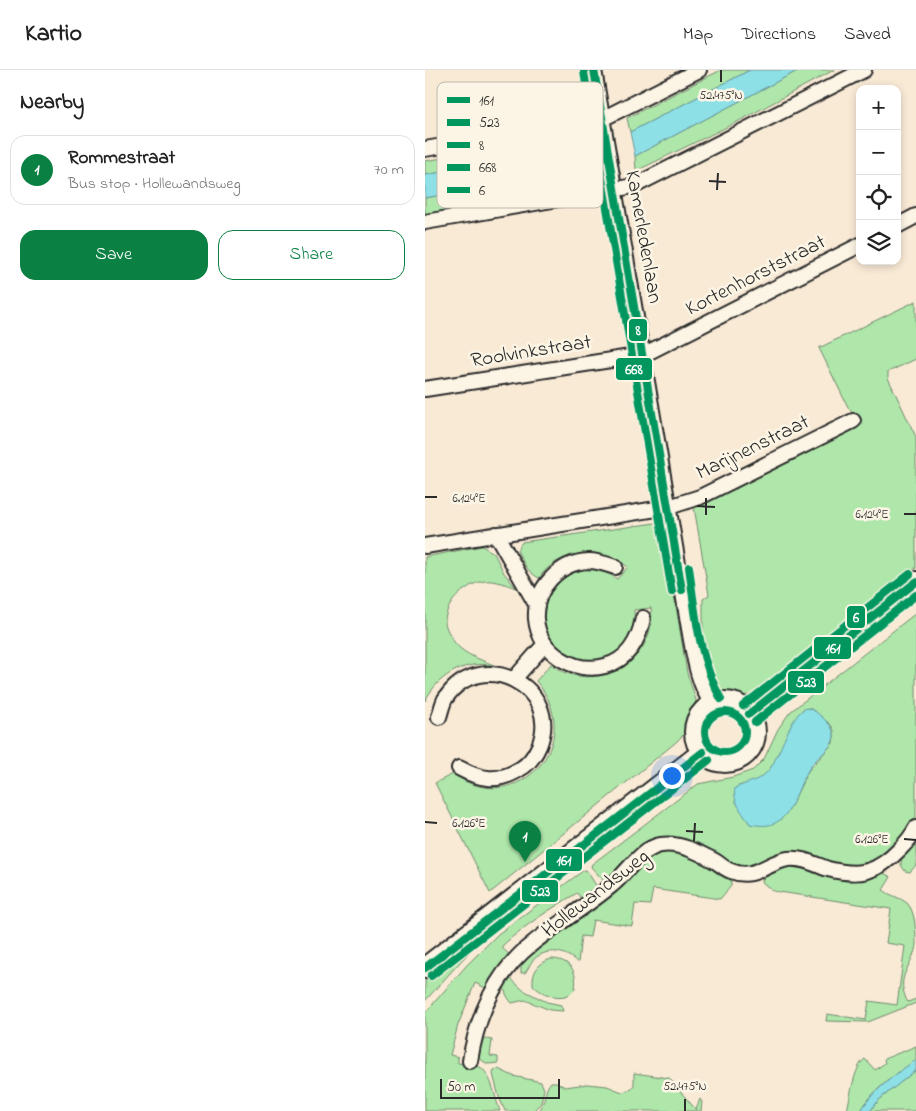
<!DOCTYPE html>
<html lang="en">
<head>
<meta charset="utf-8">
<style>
  body { margin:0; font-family:"Indie Flower",sans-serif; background:#f6f6f6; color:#222 }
  .controls { position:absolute; right:15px; top:15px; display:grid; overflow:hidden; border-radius:10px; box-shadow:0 2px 8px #0003 }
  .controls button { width:45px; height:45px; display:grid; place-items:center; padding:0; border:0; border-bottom:1px solid #e0e0e0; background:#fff; color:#222; font:25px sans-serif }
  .scale { position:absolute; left:15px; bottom:12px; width:120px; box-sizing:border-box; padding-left:5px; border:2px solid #2b2b2b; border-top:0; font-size:14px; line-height:18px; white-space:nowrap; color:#2b2b2b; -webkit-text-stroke:4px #fcf5e5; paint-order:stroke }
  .you { position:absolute; left:246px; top:705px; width:18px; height:18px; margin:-12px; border:4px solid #fff; border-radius:50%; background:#1a73e8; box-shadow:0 0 0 8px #1a73e833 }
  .badge { display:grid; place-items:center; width:32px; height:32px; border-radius:50%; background:#0b8043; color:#fff; font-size:16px; font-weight:700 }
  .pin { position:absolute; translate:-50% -41px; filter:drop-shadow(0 1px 2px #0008) }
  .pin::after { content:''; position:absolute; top:26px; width:18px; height:15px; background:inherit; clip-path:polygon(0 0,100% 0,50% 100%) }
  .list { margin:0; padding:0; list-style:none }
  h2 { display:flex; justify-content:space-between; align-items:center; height:65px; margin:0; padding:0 20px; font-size:21px }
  h2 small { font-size:16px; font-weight:400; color:#767676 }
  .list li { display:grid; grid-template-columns:32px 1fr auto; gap:15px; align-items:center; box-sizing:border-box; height:70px; margin:0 10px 10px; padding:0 10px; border:1px solid #e0e0e0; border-radius:15px }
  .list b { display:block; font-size:19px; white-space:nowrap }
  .list p { margin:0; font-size:16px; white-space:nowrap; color:#767676 }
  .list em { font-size:16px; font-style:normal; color:#767676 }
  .actions { display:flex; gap:10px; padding:15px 20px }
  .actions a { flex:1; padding:11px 0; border:1px solid #0b8043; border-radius:15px; text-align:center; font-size:18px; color:#0b8043 }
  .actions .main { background:#0b8043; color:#fff }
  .icon { flex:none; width:28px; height:28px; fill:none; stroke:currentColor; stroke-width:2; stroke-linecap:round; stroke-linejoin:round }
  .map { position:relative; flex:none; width:491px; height:1041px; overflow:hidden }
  header { display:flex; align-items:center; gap:30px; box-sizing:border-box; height:70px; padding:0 25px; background:#fff; border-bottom:1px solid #e0e0e0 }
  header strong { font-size:24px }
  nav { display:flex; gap:28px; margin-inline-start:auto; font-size:18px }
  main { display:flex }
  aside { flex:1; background:#fff }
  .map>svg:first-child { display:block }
  .green { fill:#afe7aa; stroke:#6d896a; fill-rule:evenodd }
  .water { fill:#8ee0e7; stroke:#66989c }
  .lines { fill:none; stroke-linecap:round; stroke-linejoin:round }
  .minor-casing { stroke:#2b2b2b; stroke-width:18 }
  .secondary-casing { stroke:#2b2b2b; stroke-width:24 }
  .minor { stroke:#fcf5e5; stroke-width:14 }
  .secondary { stroke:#fcf5e5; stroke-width:20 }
  .bus-1-casing { stroke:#fcf5e5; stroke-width:11 }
  .bus-2-casing { stroke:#fcf5e5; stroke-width:11 }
  .bus-3-casing { stroke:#fcf5e5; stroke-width:11 }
  .bus-4-casing { stroke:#fcf5e5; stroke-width:11 }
  .bus-5-casing { stroke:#fcf5e5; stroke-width:11 }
  .bus-1 { stroke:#00965e; stroke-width:8 }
  .bus-2 { stroke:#00965e; stroke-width:8 }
  .bus-3 { stroke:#00965e; stroke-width:8 }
  .bus-4 { stroke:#00965e; stroke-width:8 }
  .bus-5 { stroke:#00965e; stroke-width:8 }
  .ticks { fill:none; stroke:#2b2b2b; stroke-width:2 }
  .labels { text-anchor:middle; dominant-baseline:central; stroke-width:5; stroke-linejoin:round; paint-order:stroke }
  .street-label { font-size:21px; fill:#2b2b2b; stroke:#fcf5e5 }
  .key { fill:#fcf5e5; stroke:#bdb8ad; stroke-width:1 }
  .key-label { font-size:14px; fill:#2b2b2b }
  .ticks-label { font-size:12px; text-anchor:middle; fill:#2b2b2b; stroke:#fcf5e5; stroke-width:5; stroke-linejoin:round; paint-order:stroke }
  .line-badge { stroke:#fcf5e5; stroke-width:2 }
  .badge-label { font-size:14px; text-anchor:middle; font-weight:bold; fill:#fff }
</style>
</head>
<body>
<header>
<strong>Kartio</strong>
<nav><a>Map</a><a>Directions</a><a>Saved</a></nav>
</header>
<main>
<aside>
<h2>Nearby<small></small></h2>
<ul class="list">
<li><span class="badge">1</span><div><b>Rommestraat</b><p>Bus stop · Hollewandsweg</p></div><em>70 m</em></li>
</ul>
<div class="actions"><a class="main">Save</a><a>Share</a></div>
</aside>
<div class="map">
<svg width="491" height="1041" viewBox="0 0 491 1041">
  <rect width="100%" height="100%" fill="#f9ead6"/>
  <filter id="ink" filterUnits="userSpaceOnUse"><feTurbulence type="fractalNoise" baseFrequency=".02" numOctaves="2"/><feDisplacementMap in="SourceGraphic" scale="10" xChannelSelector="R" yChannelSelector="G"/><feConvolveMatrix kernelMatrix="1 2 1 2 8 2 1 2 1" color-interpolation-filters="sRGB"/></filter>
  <g filter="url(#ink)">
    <path class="green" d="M296,0H325L205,62L202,48Z
      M374,0H409L314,51L211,101L210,86Z
      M152,65L154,78L0,105V91Z
      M158,100L160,117L0,144V128Z
      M491,231V289L463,302V308L491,367V498L405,567L337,618L324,625L317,626L302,624L296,620L284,606L280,597L278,587V529L284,525L269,437L438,354L424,339L394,278Z
      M237,452L262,603L271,630L264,659L250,673L65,823L10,713L28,704C93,750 163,671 111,611L126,594C168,627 233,592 226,538L209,540C210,558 204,575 187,585C174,592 156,594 143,586C85,550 141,471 192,509L203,497C176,477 135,478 114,508C102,502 98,492 92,480L97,472Z
      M57,476L69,483L79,503L91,518C82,515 71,510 61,511C43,512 20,532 20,552C20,557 27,569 30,573C40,586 60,591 74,597C44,588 14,603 0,631V487Z
      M491,543V747L484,760L464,783L437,798L405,794L336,796L317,799L248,770L180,812L166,797L167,794L273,714L308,707L328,700L339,689L353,659L365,642ZM385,638L406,655L409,661V666L408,673L383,701L366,736L325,754L311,732L313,716C322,714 331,712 338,706C353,694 364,657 378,639Z
      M258,706L262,712L68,859L36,891L0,931V911L26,887Z
      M491,766V795L485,802L480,801L476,795L477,783Z
      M243,779L262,784L304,806L306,809V816L295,829L228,819L225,835L210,834L207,856L168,850L165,867L156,866L153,893C141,881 123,877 109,889C105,893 104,898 100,903H96V894L104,884L162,842L225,785Z
      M363,793L457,802L466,807L458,820C465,826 475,827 482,833C491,842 491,863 491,876C486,899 470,906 482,931L483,932L491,929V933L443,952L401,951L402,944L441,950L444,931L472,935L480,876L461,873L466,839L348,821L337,812L338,806Z
      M159,800L162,801L172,817V822L159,833L152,823C126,839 101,854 78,875L77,878L86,886L63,919L50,913L33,955L25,985L33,987V993C39,994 46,994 52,996C66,999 70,1029 75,1041H0V943L41,896L73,864Z
      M126,889C144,889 153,901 150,918C143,933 117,926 108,915C107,902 113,893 126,889Z
      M83,906L98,920L122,932L136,935L138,941L125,940L100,930L87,933C79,924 77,916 83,906Z
      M55,968L67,970L65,986L73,987V993L63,994L51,987Z
      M491,976V990C473,1002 445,1022 436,1041H422C425,1028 429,996 440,989L450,1000L460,993L459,989Z
      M73,999L88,1006L116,1012L119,1019L116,1033L108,1041H80L74,1027L68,1004L69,1000Z
      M491,1000V1041H445L455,1029Z
      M209,1003L244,1008L271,1040L275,1029L277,1032L276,1041H114C121,1032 119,1019 126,1012H131L140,1017L162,1014L182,1016L197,1022L205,1020L209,1015Z"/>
    <path class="water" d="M325,0H374L210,86L205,62Z
      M154,78L158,100L0,128V105Z
      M381,638C389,639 395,645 400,650C419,667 404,678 391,690C386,694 383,701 380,706C372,720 368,740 355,750C346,757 335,756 325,754C318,744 307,731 310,718C322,712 335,711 344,700C355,686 366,643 381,638Z
      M491,990V1000L455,1029L445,1041H436C444,1024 474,1001 491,990Z"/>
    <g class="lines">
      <g class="minor-casing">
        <path id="minor" d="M169,0L266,570C270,592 274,615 287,634
          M0,79L177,49L274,0
          M0,152L209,116L439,0
          M472,156L491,146
          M0,319L218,285L435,175
          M71,464L112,536
          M0,476L244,437L275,427L428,351
          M190,497C181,494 173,491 164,491C134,492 109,519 111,549C114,583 149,604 180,596C203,590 214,570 218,548
          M89,609L120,574
          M14,647C16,641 17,635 20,629C55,575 138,617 114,676C110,685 104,694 95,699C73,713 56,710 34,698
          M45,991C52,946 71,902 108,873C133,853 162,836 187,815C202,803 216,778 236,775C254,772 275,783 290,791C295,794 300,799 306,801C330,811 342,792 363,789C377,787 391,795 403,799C435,807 452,803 475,779C481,773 487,766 491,758"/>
      </g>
      <g class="secondary-casing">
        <path id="secondary" d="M270 662a30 30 0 1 1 60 0a30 30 0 1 1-60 0Z
          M324,644L491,512
          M0,898L278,682"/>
      </g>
      <use href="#minor" class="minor"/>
      <use href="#secondary" class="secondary"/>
      <g class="bus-1-casing">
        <path id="bus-1" d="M324,644L491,512
          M0,898L278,682"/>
      </g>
      <g class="bus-2-casing">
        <path id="bus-2" d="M330,652L491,525
          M6,906L284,690"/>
      </g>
      <g class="bus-3-casing">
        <path id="bus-3" d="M169,0L257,520"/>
      </g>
      <g class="bus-4-casing">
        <path id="bus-4" d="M159,2L247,522"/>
      </g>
      <g class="bus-5-casing">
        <path id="bus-5" d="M264,497C270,542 274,589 296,629
          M318,636L485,504
          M280 662a20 20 0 1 1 40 0a20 20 0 1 1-40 0Z"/>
      </g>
      <use href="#bus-1" class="bus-1"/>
      <use href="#bus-2" class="bus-2"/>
      <use href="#bus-3" class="bus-3"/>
      <use href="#bus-4" class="bus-4"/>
      <use href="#bus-5" class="bus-5"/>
    </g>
  </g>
  <path class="ticks" d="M296,12V0M284,111L301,112M292,120L293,103M0,427H12M272,436L290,437M479,444H491M281,445V428M0,752L12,753M261,761L278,762M479,769L491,770M269,771L270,753M260,1041V1029"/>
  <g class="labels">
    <g class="street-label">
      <text transform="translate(218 167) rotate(80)">Kamerledenlaan</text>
      <text transform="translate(331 206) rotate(-27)">Kortenhorststraat</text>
      <text transform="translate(106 282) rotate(-9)">Roolvinkstraat</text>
      <text transform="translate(328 378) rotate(-26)">Marijnenstraat</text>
      <text transform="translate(171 824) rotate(-38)">Hollewandsweg</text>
    </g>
  </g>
  <rect x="12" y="12" width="166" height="126" rx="8" class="key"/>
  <rect x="22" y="27" width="23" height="6" fill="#00965e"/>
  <rect x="22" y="49" width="23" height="7" fill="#00965e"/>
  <rect x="22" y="72" width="23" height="6" fill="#00965e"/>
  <rect x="22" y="94" width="23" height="7" fill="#00965e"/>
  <rect x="22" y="117" width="23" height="6" fill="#00965e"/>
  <g class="key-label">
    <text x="54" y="35">161</text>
    <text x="54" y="57">523</text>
    <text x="54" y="80">8</text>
    <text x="54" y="102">668</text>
    <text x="54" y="125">6</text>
  </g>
  <g class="ticks-label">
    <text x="296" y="29">52.475°N</text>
    <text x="44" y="432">6.124°E</text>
    <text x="447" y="448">6.124°E</text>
    <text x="44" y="757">6.126°E</text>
    <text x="447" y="773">6.126°E</text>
    <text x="260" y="1020">52.475°N</text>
  </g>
  <g class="line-badge">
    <rect x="203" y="248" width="20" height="24" rx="5" fill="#00965e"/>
    <rect x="190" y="287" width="38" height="24" rx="5" fill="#00965e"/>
    <rect x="421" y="535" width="20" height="24" rx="5" fill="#00965e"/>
    <rect x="388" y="566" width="39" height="24" rx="5" fill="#00965e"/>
    <rect x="362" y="600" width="38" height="24" rx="5" fill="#00965e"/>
    <rect x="120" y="778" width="38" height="24" rx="5" fill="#00965e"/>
    <rect x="96" y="809" width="38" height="24" rx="5" fill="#00965e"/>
  </g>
  <g class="badge-label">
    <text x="213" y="265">8</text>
    <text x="209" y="304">668</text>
    <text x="431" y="552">6</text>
    <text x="408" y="583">161</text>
    <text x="381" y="617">523</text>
    <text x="139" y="795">161</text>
    <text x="115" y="826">523</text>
  </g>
</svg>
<div class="controls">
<button>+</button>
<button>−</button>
<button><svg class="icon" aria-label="locate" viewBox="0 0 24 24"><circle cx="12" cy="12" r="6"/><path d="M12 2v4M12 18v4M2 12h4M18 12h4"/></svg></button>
<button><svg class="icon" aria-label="layers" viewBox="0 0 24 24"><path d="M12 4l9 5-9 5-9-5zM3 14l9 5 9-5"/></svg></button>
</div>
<div class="scale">50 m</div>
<div class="you"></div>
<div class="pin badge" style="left:100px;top:792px">1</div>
</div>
</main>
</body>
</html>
